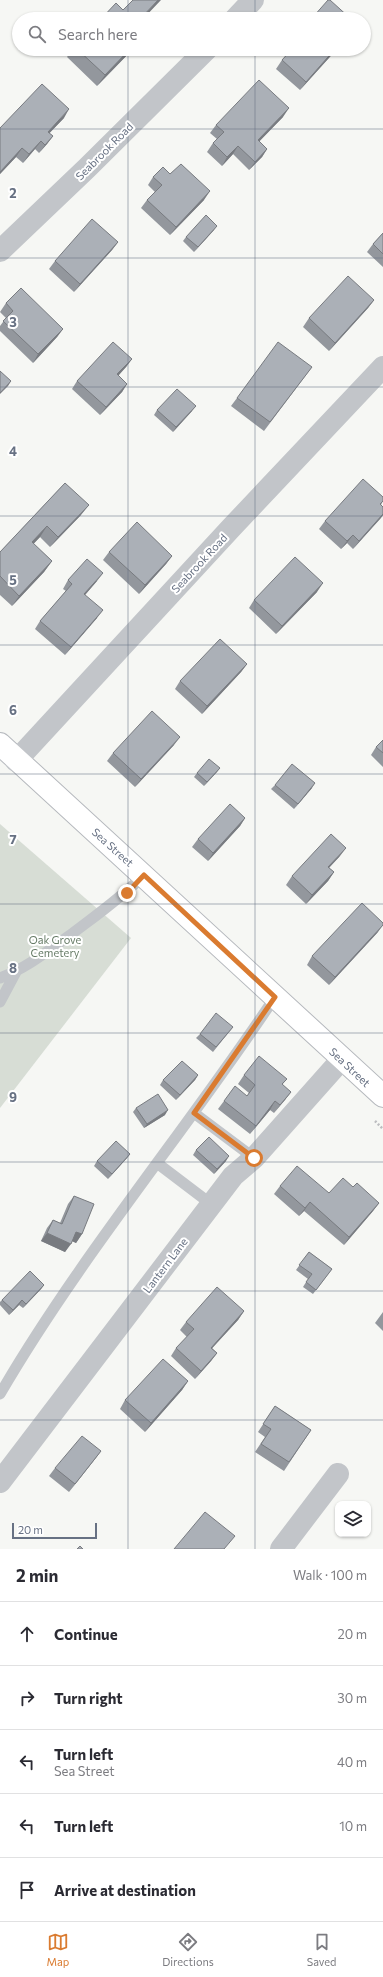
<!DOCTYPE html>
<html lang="en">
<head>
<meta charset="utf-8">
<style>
  body { margin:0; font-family:Commissioner,sans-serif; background:#f7f7f7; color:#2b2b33 }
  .controls { position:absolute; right:12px; bottom:12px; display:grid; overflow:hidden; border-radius:8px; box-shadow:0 1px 3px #0004 }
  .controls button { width:36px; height:36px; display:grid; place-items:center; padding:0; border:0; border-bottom:1px solid #e1e1e2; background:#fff; color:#2b2b33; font:20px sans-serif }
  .scale { position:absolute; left:12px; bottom:10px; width:85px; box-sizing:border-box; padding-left:4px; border:2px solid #677183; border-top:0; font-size:11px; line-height:14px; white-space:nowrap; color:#677183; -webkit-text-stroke:3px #fff; paint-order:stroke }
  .stop { position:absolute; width:12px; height:12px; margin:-9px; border:3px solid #da7b30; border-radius:50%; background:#fff }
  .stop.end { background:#da7b30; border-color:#fff; box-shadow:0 1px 4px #0008 }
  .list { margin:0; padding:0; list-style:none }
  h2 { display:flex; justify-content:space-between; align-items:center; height:52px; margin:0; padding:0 16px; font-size:17px }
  h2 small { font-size:13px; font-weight:400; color:#7c7c81 }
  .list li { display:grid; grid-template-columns:26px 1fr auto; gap:12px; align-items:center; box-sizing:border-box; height:64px; padding:0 16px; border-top:1px solid #e1e1e2 }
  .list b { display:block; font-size:15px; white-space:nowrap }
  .list p { margin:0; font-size:13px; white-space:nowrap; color:#7c7c81 }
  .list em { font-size:13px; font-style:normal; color:#7c7c81 }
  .icon { flex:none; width:22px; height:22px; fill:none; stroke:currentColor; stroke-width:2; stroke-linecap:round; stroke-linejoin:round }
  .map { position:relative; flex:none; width:383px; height:1549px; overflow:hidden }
  .search { position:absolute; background:#fff; box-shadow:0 1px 3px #0004; left:12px; right:12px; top:12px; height:44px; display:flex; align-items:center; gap:10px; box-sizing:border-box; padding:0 14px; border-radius:22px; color:#7c7c81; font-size:15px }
  .sheet { height:372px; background:#fff }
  nav { display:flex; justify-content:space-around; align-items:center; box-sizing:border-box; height:56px; border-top:1px solid #e1e1e2; background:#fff; font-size:11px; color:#7c7c81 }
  nav a { display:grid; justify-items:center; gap:2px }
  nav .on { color:#da7b30 }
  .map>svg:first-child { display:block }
  .green { fill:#d7ddd5 }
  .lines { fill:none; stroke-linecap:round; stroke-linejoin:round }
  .secondary-casing { stroke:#b5b8bd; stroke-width:24 }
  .path { stroke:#bcbdc0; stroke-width:2.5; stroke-dasharray:2 2; stroke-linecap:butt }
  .lane { stroke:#c2c5c9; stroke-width:11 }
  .street { stroke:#c2c5c9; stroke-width:22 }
  .secondary { stroke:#fff; stroke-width:22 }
  .wall { fill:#93979d }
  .shaded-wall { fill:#787b80 }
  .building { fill:#abb0b7; stroke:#787b80 }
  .route { stroke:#da7b30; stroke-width:5 }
  .grid { fill:none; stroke:#677183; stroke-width:1; stroke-opacity:0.55 }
  .labels { text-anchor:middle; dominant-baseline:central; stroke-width:4; stroke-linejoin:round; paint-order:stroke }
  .street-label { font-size:11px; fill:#677183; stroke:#fff }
  .park-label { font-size:11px; fill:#667b66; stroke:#fff }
  .grid-label { font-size:13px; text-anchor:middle; font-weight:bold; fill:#677183; stroke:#fff; stroke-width:4; stroke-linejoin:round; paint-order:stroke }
</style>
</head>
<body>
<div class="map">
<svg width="383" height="1549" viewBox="0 0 383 1549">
  <rect width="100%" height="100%" fill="#f6f7f4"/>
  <path class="green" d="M0,824L131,938L0,1108Z"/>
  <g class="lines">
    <g class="secondary-casing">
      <path id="secondary" d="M0,744L383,1096"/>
    </g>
    <path class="path" d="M375,1121L383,1129"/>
    <path class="lane" d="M0,978C27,968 49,950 73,933C98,914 122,897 144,875
      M0,1002L16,972
      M194,1113L254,1158
      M157,1163L211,1204
      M0,1394C81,1255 186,1131 275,997"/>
    <path class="street" d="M235,19L253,0
      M0,251L87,168L207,49
      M16,761L231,528L383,367
      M0,1482L233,1176L254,1158L342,1059
      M281,1549L338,1474"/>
    <use href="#secondary" class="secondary"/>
  </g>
  <path class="wall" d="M73,49H133L97,86L67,57Z
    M292,49H337L300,90L276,69L282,60Z
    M283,117L259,141L267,149L262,157L249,170L233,154L222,166L207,152L213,143L217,139L210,133L216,125Z
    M64,118L49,133L53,136L47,144L39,153L35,149L23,163L16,157L0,174V128Z
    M170,174L204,200L170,235L141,208L147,200L155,192L148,185L153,177Z
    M214,230L194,252L183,241L186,237Z
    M383,233V267L367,252L373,244Z
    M118,242L112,250L74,292L49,269L55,261Z
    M374,300L368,308L329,351L303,327L309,318Z
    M6,303L63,329L57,337L33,363L0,331V326L6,318L0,312Z
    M132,359L126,367L118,375L127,384L122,392L100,415L72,389L77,381Z
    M312,367L264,431L231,406L237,398Z
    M157,410L192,411L173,432L154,415Z
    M65,483L81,515L50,547L40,537L33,544L52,561L44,572L12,606L0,595V552Z
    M383,497V501L381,505L383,507V515L353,549L347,543L341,549L319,529L325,521Z
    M109,552L172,556L166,564L139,594L103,560Z
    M68,580L97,581L85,595L97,618L65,655L35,629L40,621L66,591L63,589Z
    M317,592L276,634L249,608L254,600Z
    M247,664L241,672L202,714L175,689L180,681Z
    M383,740V767L371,755L376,747Z
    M174,745L135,787L107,761L113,753Z
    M220,768L216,773L204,786L194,777L197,773Z
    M275,785L312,788L294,809L271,789Z
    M245,818L240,826L208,861L192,847L198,839Z
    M340,856L329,868L334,872L328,881L306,904L286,885L292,876Z
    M378,932L329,985L307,965L312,956Z
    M233,1027L213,1052L196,1038L200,1034Z
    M198,1075L195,1080L176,1100L160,1085L163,1080Z
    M244,1075L287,1079L282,1085L291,1092L274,1113L270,1110L250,1134L218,1109L224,1101L247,1096L249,1093L238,1084Z
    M136,1108L165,1115L144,1128L133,1112Z
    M196,1150L226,1161L214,1174L193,1155Z
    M130,1154L127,1158L108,1179L94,1166L97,1161Z
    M280,1186L329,1193L353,1187L379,1203L373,1211L344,1245L304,1211L299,1216L274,1194Z
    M74,1196L82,1234L76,1243L72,1241L65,1252L41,1241L47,1228L53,1220L60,1223L68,1204Z
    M309,1252L332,1269L313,1294L303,1287L308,1279L296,1270Z
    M44,1285L41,1289L23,1308L19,1305L9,1315L0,1305V1302L2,1300Z
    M244,1311L238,1320L212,1348L217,1353L211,1361L195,1379L171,1356L176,1348L187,1337L180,1330L186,1322Z
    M383,1312V1331L375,1323Z
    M188,1381L182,1390L145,1432L120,1409L125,1400Z
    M275,1406L311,1430L284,1471L255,1452L265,1437L258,1432Z
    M101,1451L95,1459L69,1492L49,1476L55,1468Z"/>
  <path class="shaded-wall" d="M158,0H161L143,19H140Z
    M130,49H133L97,86L105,75Z
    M335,49H337L300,90L306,82Z
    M289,108L283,117L253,148L258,140Z
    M69,109L64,118L43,140L48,132Z
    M53,136L47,144L39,153L45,145Z
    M41,141L35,149L23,163L29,154Z
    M238,146L233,154L222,166L227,157Z
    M22,148L16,157L0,174V172Z
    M267,149L262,157L249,170L255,162Z
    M210,191L204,200L170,235L176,227Z
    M217,226L214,230L194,252L198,247Z
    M118,242L112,250L74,292L80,284Z
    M374,300L368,308L329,351L335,343Z
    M63,329L57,337L33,363L38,354Z
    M132,359L126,367L112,383L117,374Z
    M11,381L8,386L0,394V393Z
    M127,384L122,392L100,415L106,407Z
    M196,406L192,411L173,432L176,427Z
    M89,505L81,515L50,547L58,537Z
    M383,514V515L381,518L353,549L359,541Z
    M47,526L40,537L25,553L32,542Z
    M353,535L347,543L341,549L347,541Z
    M172,556L166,564L139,594L145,585Z
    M52,561L44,572L12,606L19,596Z
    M103,573L97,581L78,603L84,594Z
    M323,583L317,592L276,634L282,626Z
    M103,610L97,618L65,655L71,647Z
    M247,664L241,672L202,714L207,706Z
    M180,737L174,745L135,787L141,779Z
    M220,768L216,773L204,786L207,782Z
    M315,783L312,788L294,809L298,804Z
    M245,818L240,826L208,861L213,853Z
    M346,848L340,856L322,875L328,867Z
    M334,872L328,881L306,904L312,895Z
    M383,925L378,932L329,985L335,977Z
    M198,1075L195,1080L176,1100L180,1095Z
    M291,1092L285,1100L274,1113L280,1105Z
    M275,1101L270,1110L250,1134L256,1126Z
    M168,1110L165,1115L144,1128L147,1124Z
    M130,1154L127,1158L108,1179L112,1174Z
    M229,1156L226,1161L214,1174L217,1169Z
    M310,1202L304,1211L299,1216L305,1208Z
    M379,1203L373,1211L344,1245L349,1237Z
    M76,1232L82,1234L76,1243L70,1240Z
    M47,1233L71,1244L65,1252L41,1241Z
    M44,1285L41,1289L23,1308L26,1304Z
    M22,1300L19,1305L9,1315L13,1310Z
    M244,1311L238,1320L205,1356L211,1348Z
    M217,1353L211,1361L195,1379L201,1371Z
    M188,1381L182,1390L145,1432L151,1423Z
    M101,1451L95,1459L69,1492L75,1484Z"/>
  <path class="building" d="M133,0H158L140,19H101L116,3L123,10Z
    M328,0H330L351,19H315L313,17Z
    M77,49H130L105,75Z
    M292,49H335L306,82L282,60Z
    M259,80L289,108L258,140L267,149L255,162L238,146L227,157L213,143L224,132L216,125Z
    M42,84L69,109L48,132L53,136L45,145L41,141L29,154L22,148L0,172V128Z
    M181,164L210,191L176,227L147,200L162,185L153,177L163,167L170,174Z
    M206,215L217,226L198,247L186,237Z
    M92,219L118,242L80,284L55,261Z
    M383,233V254L373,244Z
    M348,276L374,300L335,343L309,318Z
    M21,288L63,329L38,354L3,321L13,311L6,303Z
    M113,342L132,359L117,374L127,384L106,407L77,381Z
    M278,342L312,367L270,422L237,398Z
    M0,371L11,381L0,393Z
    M177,389L196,406L176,427L157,410Z
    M363,479L383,497V501L380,504L383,507V514L359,541L353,535L347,541L325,521Z
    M65,483L89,505L58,537L47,526L32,542L52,561L19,596L0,576V552Z
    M137,522L172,556L145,585L109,552Z
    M295,557L323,583L282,626L254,600Z
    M87,559L103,573L84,594L103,610L71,647L40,621L72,584L68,580Z
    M220,639L247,664L207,706L180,681Z
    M152,711L180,737L141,779L113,753Z
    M383,740V753L376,747Z
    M209,759L220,768L207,782L197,773Z
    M292,764L315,783L298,804L275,785Z
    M230,804L245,818L213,853L198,839Z
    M331,834L346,848L328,867L334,872L312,895L292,876Z
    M362,903L383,923V925L335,977L312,956Z
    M216,1013L233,1027L216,1047L200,1034Z
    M259,1056L287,1079L282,1084L291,1092L280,1105L275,1101L256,1126L224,1101L235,1086L247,1096L255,1085L244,1075Z
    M182,1061L198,1075L180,1095L163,1080Z
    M158,1094L168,1110L147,1124L136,1108Z
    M209,1137L229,1156L217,1169L196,1150Z
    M116,1141L130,1154L112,1174L97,1161Z
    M297,1166L329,1193L343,1178L353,1187L357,1183L379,1203L349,1237L310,1202L305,1208L280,1186Z
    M74,1196L94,1204L82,1234L76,1232L71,1244L47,1233L53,1220L62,1224Z
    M309,1252L332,1269L316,1290L306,1282L312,1274L299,1265Z
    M30,1271L44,1285L26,1304L22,1300L13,1310L2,1300Z
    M217,1287L244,1311L211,1348L217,1353L201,1371L176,1348L194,1329L186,1322Z
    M163,1359L188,1381L151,1423L125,1400Z
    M275,1406L311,1430L289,1462L261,1444L271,1429L263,1424Z
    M82,1436L101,1451L75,1484L55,1468Z
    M205,1512L235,1536L224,1549H174Z
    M80,1546L83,1549H77Z"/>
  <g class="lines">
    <path class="route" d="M127,893L144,875L275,997L194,1113L254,1158"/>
  </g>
  <path class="grid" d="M128,0V19M255,0V19M128,49V1549M255,49V1549M0,129H383M0,258H383M0,387H383M0,516H383M0,645H383M0,774H383M0,904H383M0,1033H383M0,1162H383M0,1291H383M0,1420H383"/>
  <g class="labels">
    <g class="street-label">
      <text transform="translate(104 151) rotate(-45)">Seabrook Road</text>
      <text transform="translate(199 563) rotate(-47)">Seabrook Road</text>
      <text transform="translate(113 847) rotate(42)">Sea Street</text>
      <text transform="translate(350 1067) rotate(43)">Sea Street</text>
      <text transform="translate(165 1265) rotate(-53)">Lantern Lane</text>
    </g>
    <g class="park-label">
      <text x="55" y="939">Oak Grove<tspan x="55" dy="13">Cemetery</tspan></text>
    </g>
  </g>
  <g class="grid-label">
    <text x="13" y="198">2</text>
    <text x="13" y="327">3</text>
    <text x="13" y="456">4</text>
    <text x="13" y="585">5</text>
    <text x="13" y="715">6</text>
    <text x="13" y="844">7</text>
    <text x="13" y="973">8</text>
    <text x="13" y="1102">9</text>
  </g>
</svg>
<div class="controls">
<button><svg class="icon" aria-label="layers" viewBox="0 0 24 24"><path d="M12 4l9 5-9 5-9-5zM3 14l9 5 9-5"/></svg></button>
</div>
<div class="scale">20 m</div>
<div class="stop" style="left:254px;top:1158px"></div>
<div class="stop end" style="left:127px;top:893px"></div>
<div class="search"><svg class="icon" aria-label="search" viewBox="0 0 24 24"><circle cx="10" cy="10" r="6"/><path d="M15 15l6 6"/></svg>Search here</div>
</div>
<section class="sheet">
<h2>2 min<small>Walk · 100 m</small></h2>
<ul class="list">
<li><svg class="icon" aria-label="ahead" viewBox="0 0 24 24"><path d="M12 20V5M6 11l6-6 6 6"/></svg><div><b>Continue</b></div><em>20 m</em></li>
<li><svg class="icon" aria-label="right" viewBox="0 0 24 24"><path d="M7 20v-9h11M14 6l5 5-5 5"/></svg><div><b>Turn right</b></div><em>30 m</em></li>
<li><svg class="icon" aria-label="left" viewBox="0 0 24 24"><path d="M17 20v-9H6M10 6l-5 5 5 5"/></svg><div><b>Turn left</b><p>Sea Street</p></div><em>40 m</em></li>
<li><svg class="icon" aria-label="left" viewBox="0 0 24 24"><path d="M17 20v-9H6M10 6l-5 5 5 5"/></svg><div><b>Turn left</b></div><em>10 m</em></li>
<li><svg class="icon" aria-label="arrive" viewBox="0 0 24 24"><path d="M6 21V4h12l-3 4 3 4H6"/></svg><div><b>Arrive at destination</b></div></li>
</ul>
</section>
<nav>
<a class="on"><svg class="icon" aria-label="map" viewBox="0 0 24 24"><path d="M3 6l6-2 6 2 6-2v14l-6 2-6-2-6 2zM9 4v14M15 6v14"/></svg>Map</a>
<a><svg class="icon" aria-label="directions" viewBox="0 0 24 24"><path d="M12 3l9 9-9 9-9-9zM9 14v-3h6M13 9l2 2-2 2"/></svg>Directions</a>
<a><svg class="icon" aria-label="saved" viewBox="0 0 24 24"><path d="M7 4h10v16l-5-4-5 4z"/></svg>Saved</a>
</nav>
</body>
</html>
